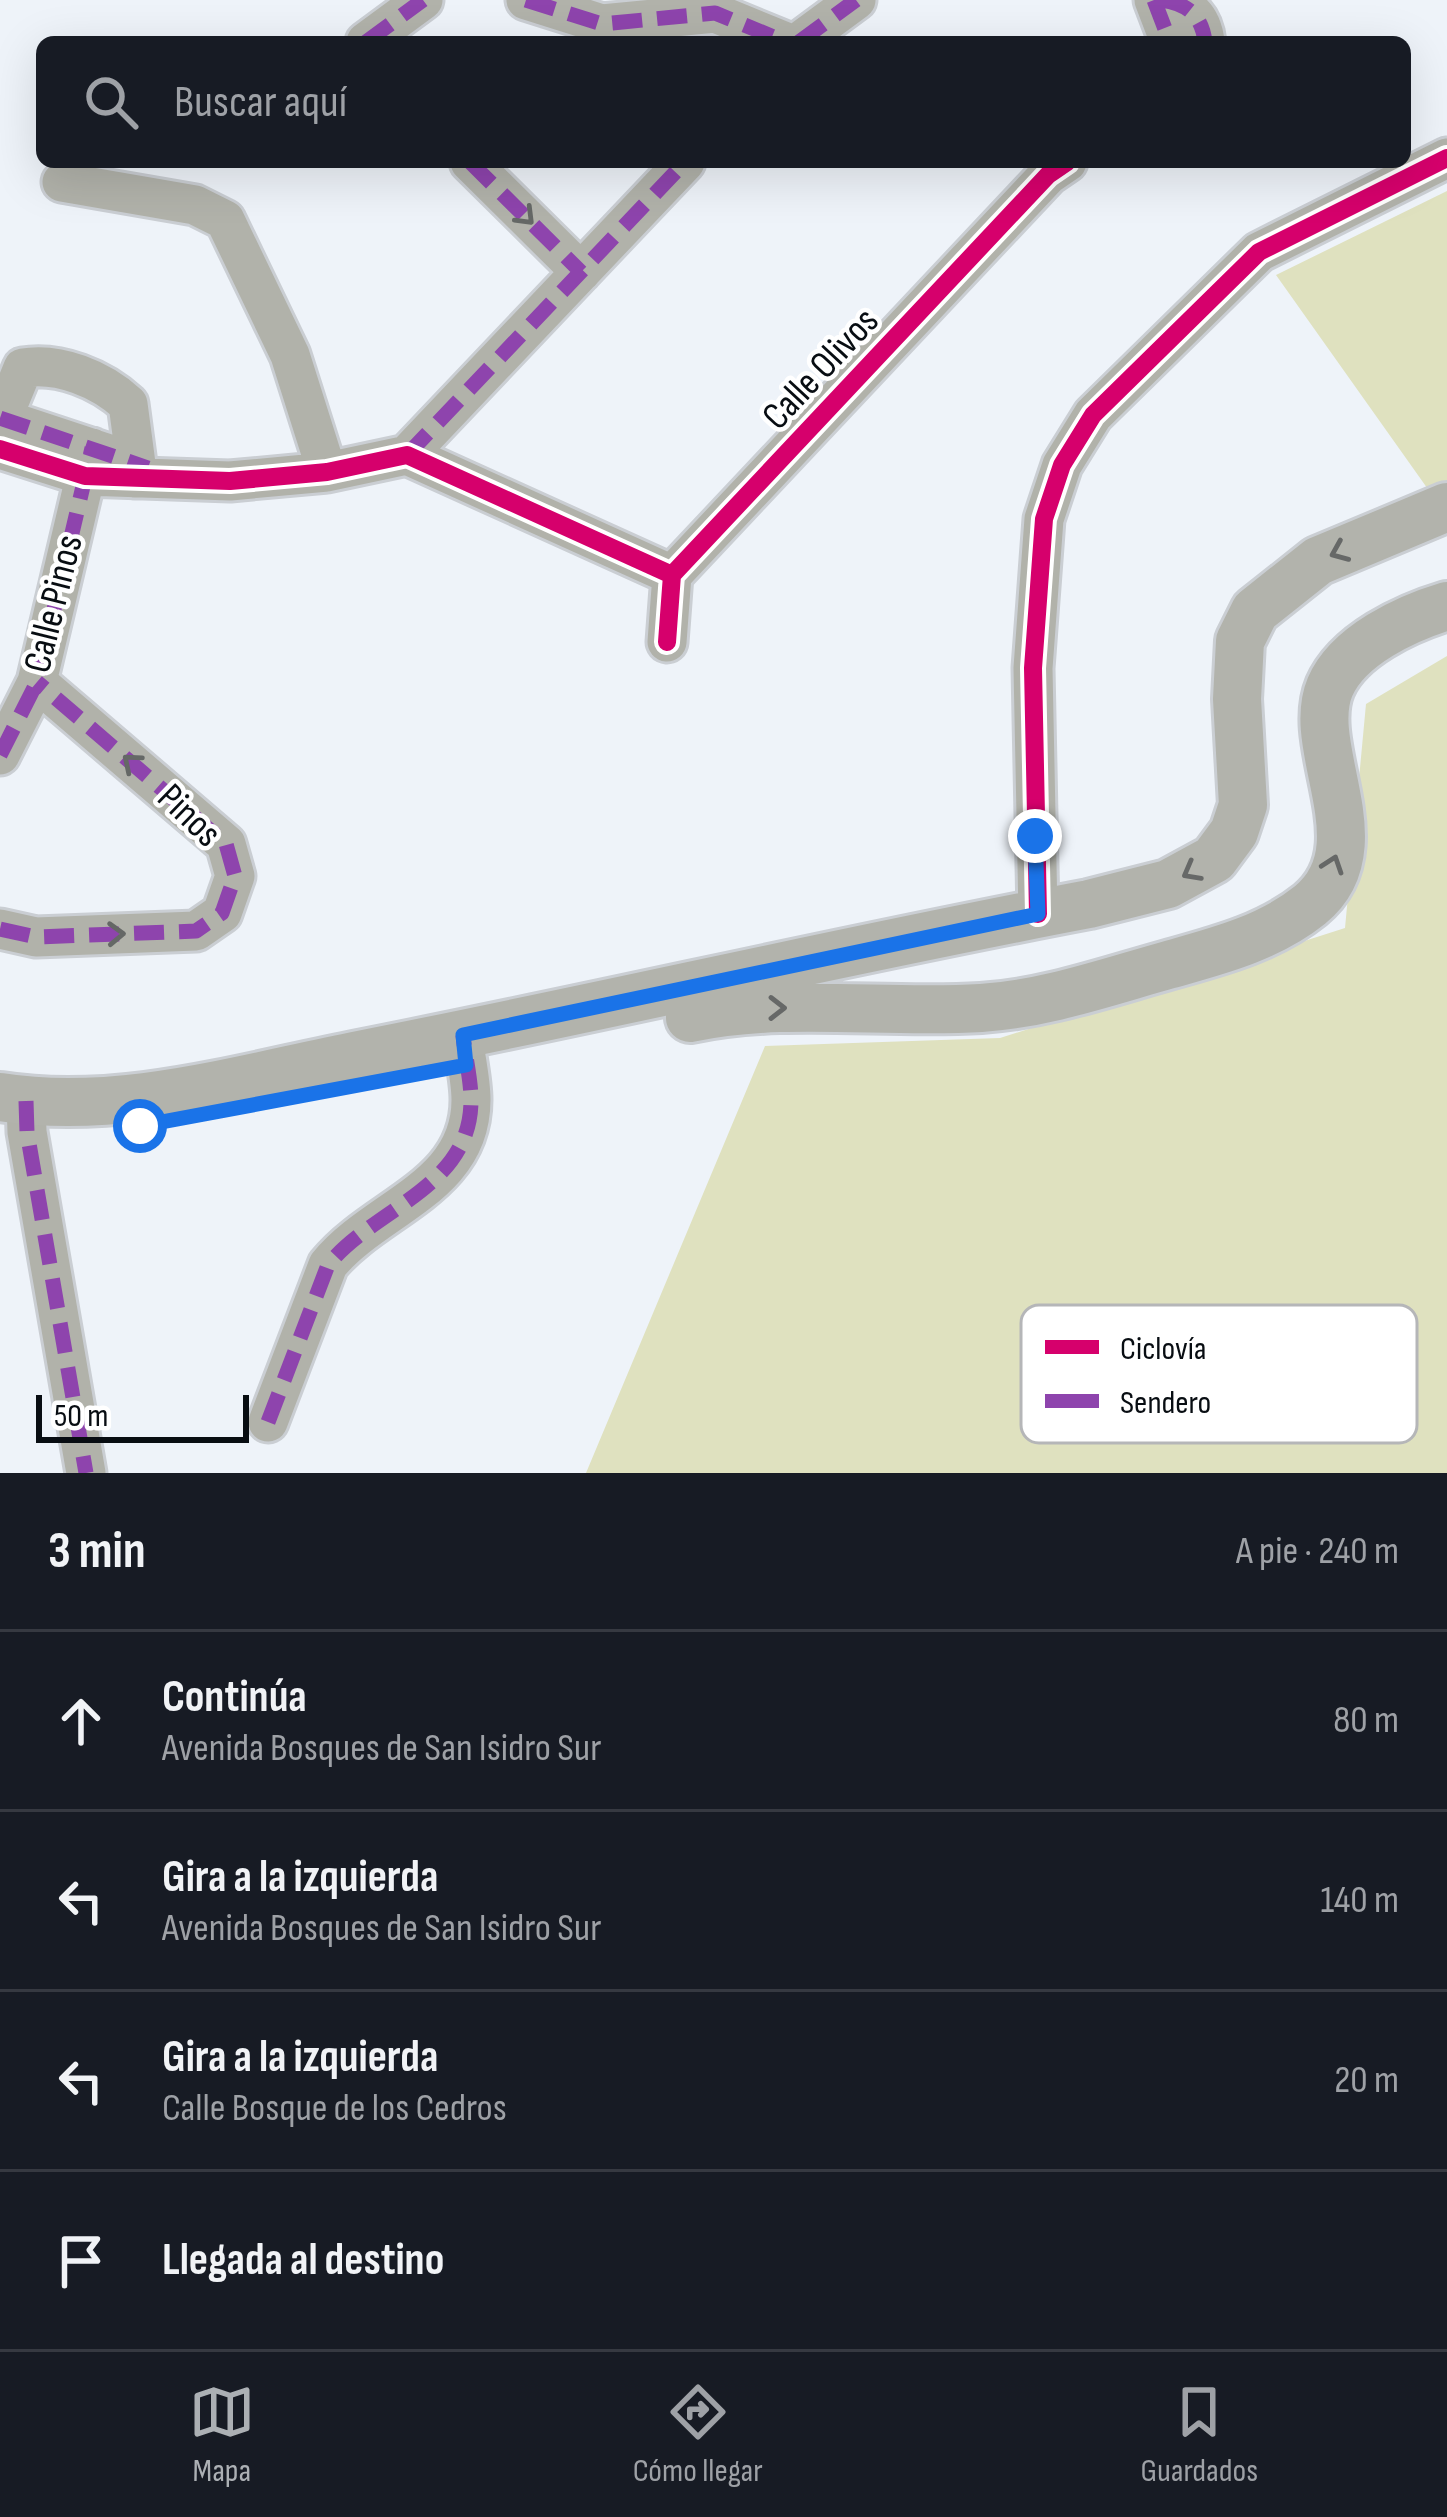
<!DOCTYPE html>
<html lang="es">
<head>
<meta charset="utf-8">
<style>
  body { margin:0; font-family:"Sofia Sans Condensed",sans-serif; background:#20242c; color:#f1f3f6 }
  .scale { position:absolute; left:36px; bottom:30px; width:213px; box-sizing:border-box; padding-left:12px; border:6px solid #080d12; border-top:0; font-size:33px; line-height:42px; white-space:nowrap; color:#080d12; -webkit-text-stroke:9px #fff; paint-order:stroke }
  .stop { position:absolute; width:36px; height:36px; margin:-27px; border:9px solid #1a73e8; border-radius:50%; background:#fff }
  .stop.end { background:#1a73e8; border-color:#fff; box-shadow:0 3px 12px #0008 }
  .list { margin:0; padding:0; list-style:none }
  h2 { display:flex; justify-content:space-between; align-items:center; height:156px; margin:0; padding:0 48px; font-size:51px }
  h2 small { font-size:39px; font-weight:400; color:#9ea1a6 }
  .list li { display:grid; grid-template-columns:78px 1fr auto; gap:36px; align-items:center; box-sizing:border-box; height:180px; padding:0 48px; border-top:3px solid #363941 }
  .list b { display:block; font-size:45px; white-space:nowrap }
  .list p { margin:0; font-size:39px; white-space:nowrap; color:#9ea1a6 }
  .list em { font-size:39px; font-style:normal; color:#9ea1a6 }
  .icon { flex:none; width:66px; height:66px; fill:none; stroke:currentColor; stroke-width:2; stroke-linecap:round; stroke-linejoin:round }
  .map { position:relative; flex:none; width:1447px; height:1473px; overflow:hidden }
  .search { position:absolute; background:#171b24; box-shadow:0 12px 48px #0002; left:36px; right:36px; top:36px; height:132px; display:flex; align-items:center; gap:30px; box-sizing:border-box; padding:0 42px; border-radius:18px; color:#9ea1a6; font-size:45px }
  .sheet { height:876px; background:#171b24 }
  nav { display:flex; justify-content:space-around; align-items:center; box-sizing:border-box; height:168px; border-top:3px solid #363941; background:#171b24; font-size:33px; color:#9ea1a6 }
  nav a { display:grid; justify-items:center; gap:6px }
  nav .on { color:#acb0b4 }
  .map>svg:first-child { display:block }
  .green { fill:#dfe1bf }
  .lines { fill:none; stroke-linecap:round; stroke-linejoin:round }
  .minor-casing { stroke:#caced3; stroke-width:45 }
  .major-casing { stroke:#caced3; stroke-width:54 }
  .minor { stroke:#b1b2aa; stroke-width:39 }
  .major { stroke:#b2b3ac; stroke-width:48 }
  .quiet { stroke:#8e44ad; stroke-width:15; stroke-dasharray:30 15; stroke-linecap:butt }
  .cycleway-casing { stroke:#fff; stroke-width:26 }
  .cycleway { stroke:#d6006c; stroke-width:18 }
  .oneway { stroke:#656866 }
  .oneway2 { stroke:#666867 }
  .route { stroke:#1a73e8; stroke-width:15 }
  .labels { text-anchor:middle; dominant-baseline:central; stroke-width:9; stroke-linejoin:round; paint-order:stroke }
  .street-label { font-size:39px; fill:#080d12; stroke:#fff }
  .key { fill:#fff; stroke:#b5b6b8; stroke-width:3 }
  .key-label { font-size:33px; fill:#080d12 }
</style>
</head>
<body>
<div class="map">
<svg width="1447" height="1473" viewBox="0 0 1447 1473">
  <rect width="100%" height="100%" fill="#eef3f9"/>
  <path class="green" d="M1447,191V516L1276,275Z
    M1447,656V1473H586L765,1046L1000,1038L1345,928L1366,704Z"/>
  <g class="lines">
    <g class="minor-casing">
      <path id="minor" d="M526,0L602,24L715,13L786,42
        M1154,0L1170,42
        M1162,0C1188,4 1202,16 1205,42
        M366,42L423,0
        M799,42L856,0
        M470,162L581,272
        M62,182L195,205L225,220L290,355L327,472
        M0,418L115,456
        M2,419L23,368C59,362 101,379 128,404L136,464L134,478
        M0,449L85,476L230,481L327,472L407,455L672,575
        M407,455L685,162
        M667,642L672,575L1048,175L1067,162
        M0,755L37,682L92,448
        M1038,914L1033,668L1044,519L1062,465L1093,415L1259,252L1447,158
        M0,929L36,937L196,931L222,913L235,876L226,844L37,682
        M26,1101L27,1132L86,1473
        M268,1422L328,1265C375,1207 471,1188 471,1100C471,1079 465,1056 463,1035"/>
    </g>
    <g class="major-casing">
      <path id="major" d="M690,1018C785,998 884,1014 981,1008C1045,1004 1107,982 1168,965C1218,951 1269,938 1310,905C1381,847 1304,749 1330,687C1348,645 1407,618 1447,606
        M0,1097C119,1116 242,1078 359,1055C603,1007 845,950 1089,904L1168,884L1214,859L1234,832L1243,805L1237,699L1240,641L1255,611L1318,561L1447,507"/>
    </g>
    <use href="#minor" class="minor"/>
    <use href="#major" class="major"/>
    <path class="quiet" d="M526,0L602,24L715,13L786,42
      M1154,0L1170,42
      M1162,0C1188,4 1202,16 1205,42
      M366,42L423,0
      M799,42L856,0
      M470,162L581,272
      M0,418L148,468
      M407,455L685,162
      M0,755L37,682L92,448
      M0,929L36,937L196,931L222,913L235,876L226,844L37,682
      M26,1101L27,1132L86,1473
      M268,1422L328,1265C375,1207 471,1188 471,1100C471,1079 465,1056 463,1035"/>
    <g class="cycleway-casing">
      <path id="cycleway" d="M0,449L85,476L230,481L327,472L407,455L672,575
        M667,642L672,575L1048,175L1067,162
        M1038,914L1033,668L1044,519L1062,465L1093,415L1259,252L1447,158"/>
    </g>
    <use href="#cycleway" class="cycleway"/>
  </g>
  <defs><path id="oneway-chevron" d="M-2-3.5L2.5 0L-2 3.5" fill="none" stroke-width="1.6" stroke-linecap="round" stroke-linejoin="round" transform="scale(3)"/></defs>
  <g class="oneway">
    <use href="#oneway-chevron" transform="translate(526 217) rotate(45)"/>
    <use href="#oneway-chevron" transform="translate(131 762) rotate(-140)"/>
    <use href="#oneway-chevron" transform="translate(116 934) rotate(-2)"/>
  </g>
  <g class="oneway2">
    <use href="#oneway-chevron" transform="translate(1339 552) rotate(157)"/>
    <use href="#oneway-chevron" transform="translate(1333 864) rotate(-71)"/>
    <use href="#oneway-chevron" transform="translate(1191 872) rotate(151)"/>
    <use href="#oneway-chevron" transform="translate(777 1008)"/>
  </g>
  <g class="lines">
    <path class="route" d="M140,1126L466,1065L463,1035L1038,914L1035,836"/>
  </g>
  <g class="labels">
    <g class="street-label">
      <text transform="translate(821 369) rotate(-47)">Calle Olivos</text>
      <text transform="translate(54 604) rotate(-76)">Calle Pinos</text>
      <text transform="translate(189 816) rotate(44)">Pinos</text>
    </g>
  </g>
  <rect x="1021" y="1305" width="396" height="138" rx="18" class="key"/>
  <rect x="1045" y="1340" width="54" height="14" fill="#d6006c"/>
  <rect x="1045" y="1394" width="54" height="14" fill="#8e44ad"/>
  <g class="key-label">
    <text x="1120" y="1359">Ciclovía</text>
    <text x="1120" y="1413">Sendero</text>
  </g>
</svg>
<div class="scale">50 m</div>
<div class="stop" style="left:140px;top:1126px"></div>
<div class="stop end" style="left:1035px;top:836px"></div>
<div class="search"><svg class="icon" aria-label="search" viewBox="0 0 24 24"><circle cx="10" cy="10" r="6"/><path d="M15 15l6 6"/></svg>Buscar aquí</div>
</div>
<section class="sheet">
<h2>3 min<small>A pie · 240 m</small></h2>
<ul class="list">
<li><svg class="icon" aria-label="ahead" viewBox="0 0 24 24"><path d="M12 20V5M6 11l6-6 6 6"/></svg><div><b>Continúa</b><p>Avenida Bosques de San Isidro Sur</p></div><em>80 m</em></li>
<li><svg class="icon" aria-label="left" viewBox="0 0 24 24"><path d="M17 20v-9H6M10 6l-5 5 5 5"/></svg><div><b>Gira a la izquierda</b><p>Avenida Bosques de San Isidro Sur</p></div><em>140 m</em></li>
<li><svg class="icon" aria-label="left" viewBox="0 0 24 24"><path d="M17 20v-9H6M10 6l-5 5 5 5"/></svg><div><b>Gira a la izquierda</b><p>Calle Bosque de los Cedros</p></div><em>20 m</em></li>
<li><svg class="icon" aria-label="arrive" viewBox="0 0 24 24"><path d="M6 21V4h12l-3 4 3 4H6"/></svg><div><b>Llegada al destino</b></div></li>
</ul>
</section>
<nav>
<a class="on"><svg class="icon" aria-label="map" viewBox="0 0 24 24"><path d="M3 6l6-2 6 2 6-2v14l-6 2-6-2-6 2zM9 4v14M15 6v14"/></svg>Mapa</a>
<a><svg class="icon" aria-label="directions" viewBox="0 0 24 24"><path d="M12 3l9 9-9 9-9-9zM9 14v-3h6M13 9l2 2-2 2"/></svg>Cómo llegar</a>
<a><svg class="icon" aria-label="saved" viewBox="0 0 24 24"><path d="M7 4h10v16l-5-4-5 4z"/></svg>Guardados</a>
</nav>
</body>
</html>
